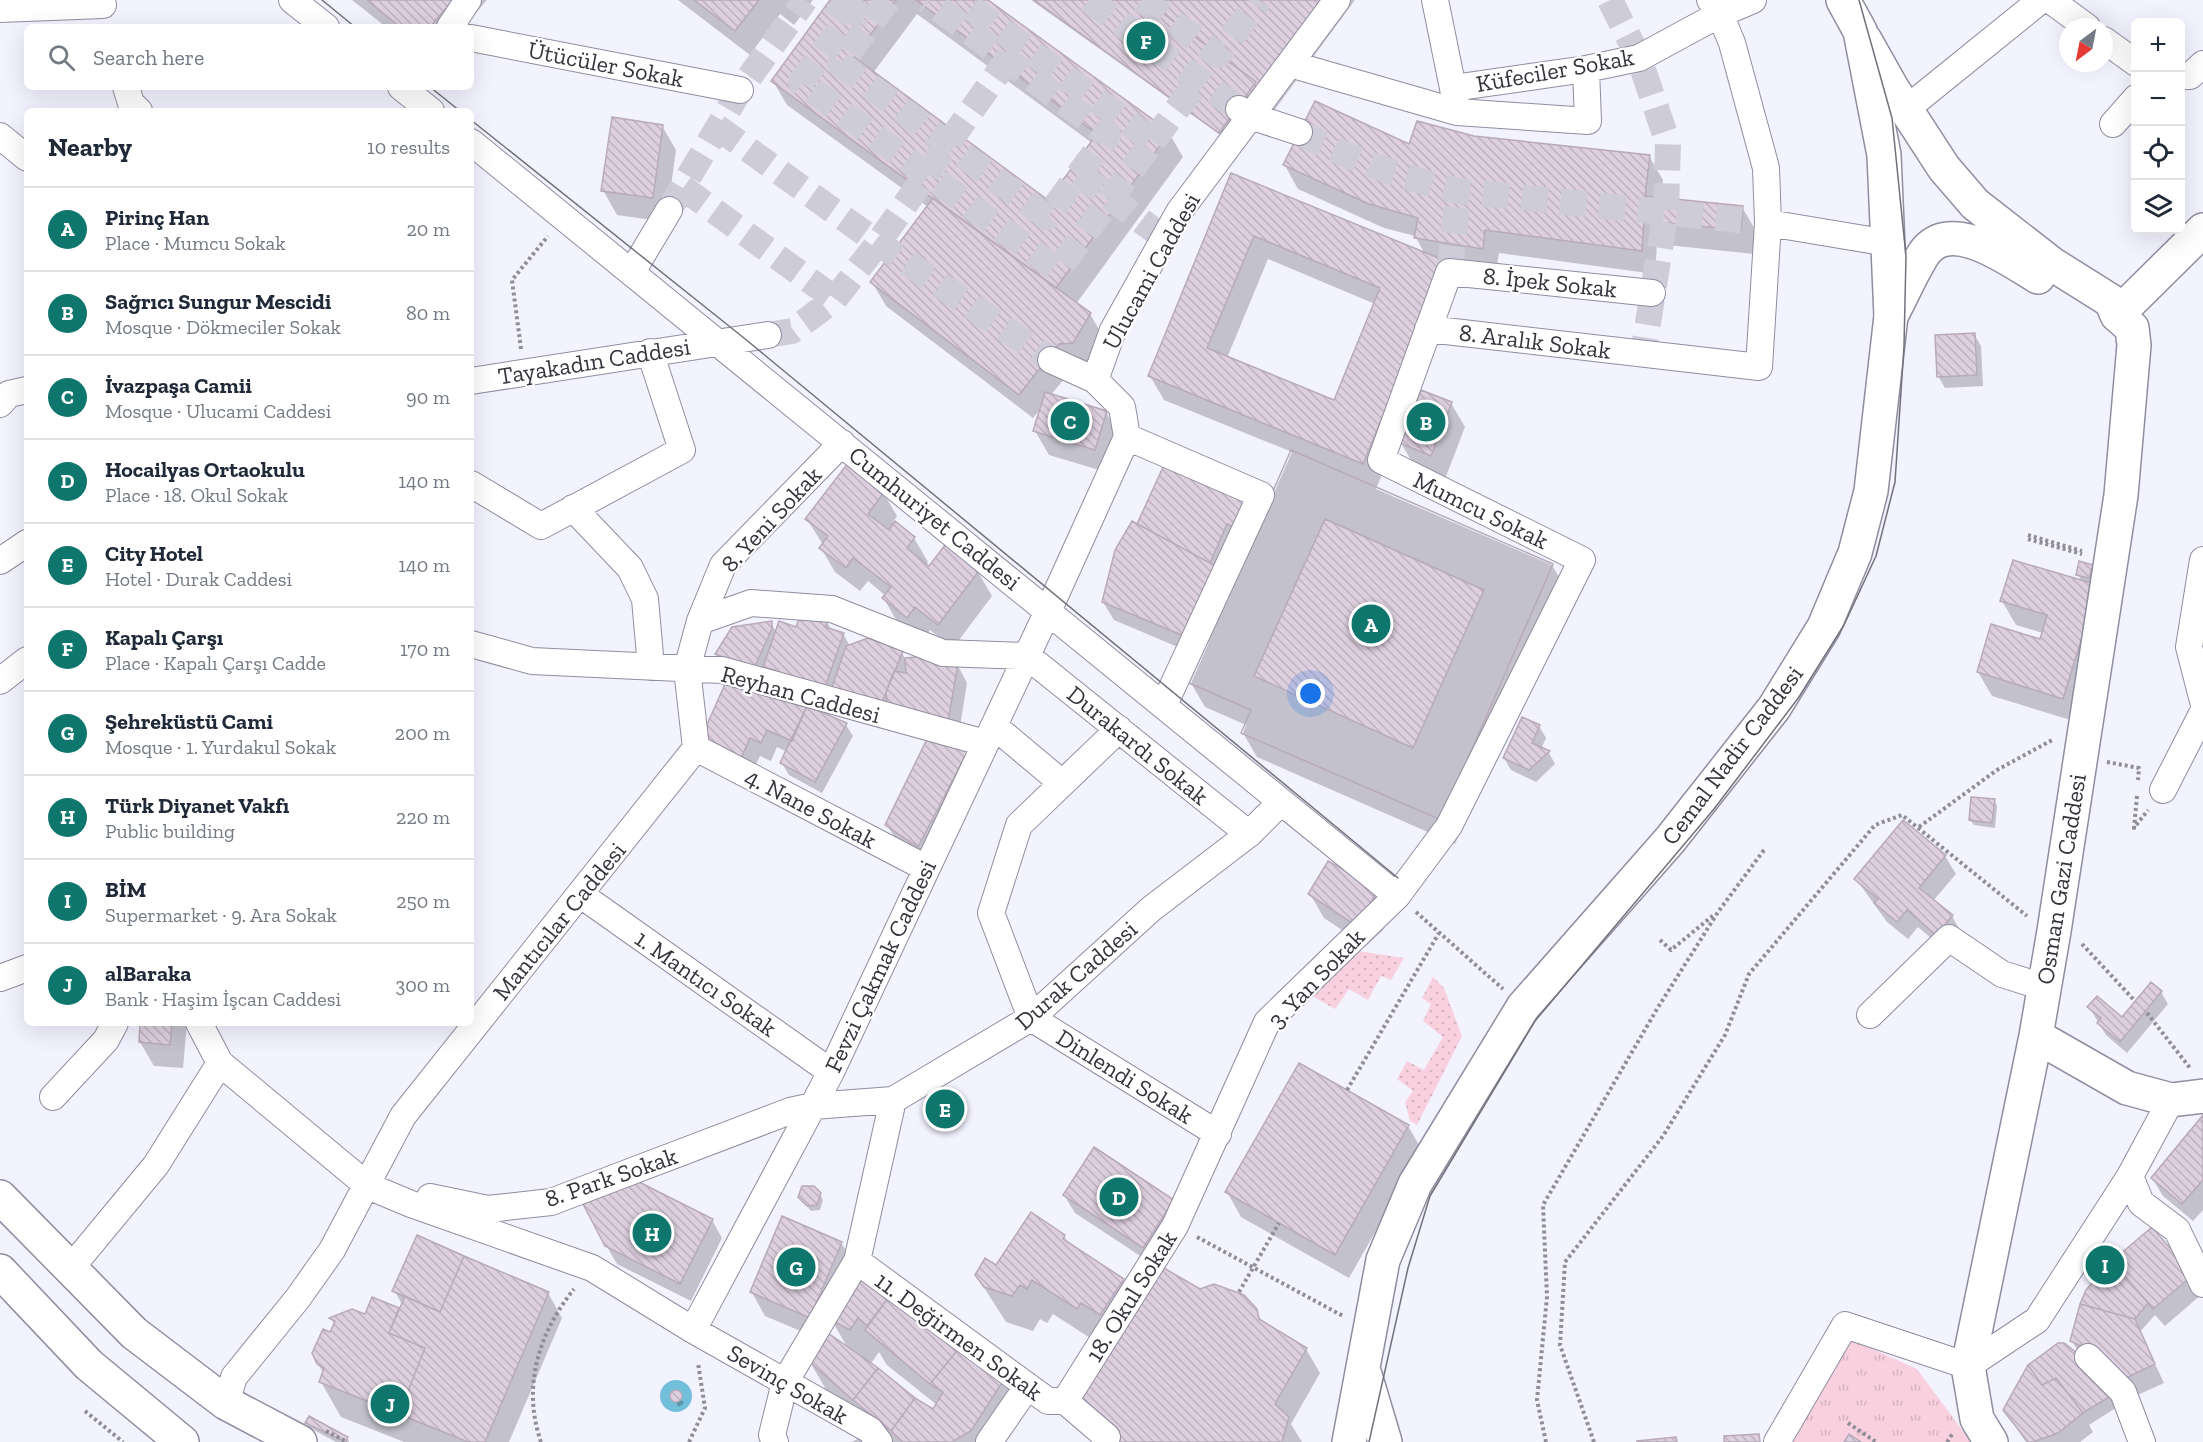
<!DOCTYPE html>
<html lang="en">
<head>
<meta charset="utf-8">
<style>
  body { margin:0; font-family:"Zilla Slab",serif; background:#f6f6f7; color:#1f2937 }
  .controls { position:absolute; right:18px; top:18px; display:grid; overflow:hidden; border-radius:9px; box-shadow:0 6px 24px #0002 }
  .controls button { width:54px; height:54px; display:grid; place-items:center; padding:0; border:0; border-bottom:2px solid #e0e1e3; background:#fff; color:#1f2937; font:30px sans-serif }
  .compass { position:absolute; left:2059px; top:18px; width:54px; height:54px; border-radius:50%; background:#fff; box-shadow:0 6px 24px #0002; rotate:212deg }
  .you { position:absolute; left:1311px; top:694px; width:21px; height:21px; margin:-15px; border:4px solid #fff; border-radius:50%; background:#1a73e8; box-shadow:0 0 0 9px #1a73e833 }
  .badge { display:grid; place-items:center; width:39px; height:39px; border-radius:50%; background:#0f766e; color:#fff; font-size:20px; font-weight:700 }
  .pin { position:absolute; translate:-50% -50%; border:3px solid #fff; box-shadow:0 2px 6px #0006 }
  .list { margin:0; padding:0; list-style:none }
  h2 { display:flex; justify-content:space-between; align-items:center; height:78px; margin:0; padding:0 24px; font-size:26px }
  h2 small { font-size:20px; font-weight:400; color:#747a83 }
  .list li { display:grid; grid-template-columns:39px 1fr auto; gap:18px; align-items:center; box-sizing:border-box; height:84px; padding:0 24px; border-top:2px solid #e0e1e3 }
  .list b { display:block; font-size:22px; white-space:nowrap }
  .list p { margin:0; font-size:20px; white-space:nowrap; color:#747a83 }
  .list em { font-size:20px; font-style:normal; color:#747a83 }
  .icon { flex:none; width:33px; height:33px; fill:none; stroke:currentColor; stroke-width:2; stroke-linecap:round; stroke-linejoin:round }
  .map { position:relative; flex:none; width:2203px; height:1442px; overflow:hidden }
  .search { position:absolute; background:#fff; box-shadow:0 6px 24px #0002; left:24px; top:24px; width:450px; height:66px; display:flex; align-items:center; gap:15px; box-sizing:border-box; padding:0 21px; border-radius:9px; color:#747a83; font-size:22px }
  .panel { position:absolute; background:#fff; box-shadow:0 6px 24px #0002; left:24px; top:108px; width:450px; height:918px; border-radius:9px }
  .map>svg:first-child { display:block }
  .grass { fill:url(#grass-dots) }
  .park { fill:url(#park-tufts) }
  .water { fill:#71bfda }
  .shadow { fill:#0003; fill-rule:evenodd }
  .building { fill:url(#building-back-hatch); stroke:#b8aaba; stroke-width:1.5; fill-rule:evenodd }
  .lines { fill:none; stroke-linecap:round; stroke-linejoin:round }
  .street-tunnel { stroke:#cdccd8; stroke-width:26; stroke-dasharray:26 13; stroke-linecap:butt }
  .street-casing { stroke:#8f8da0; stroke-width:28 }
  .secondary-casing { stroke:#8f8da0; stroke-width:36 }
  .primary-casing { stroke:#8f8da0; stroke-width:36 }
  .path { stroke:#8e8d98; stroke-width:4; stroke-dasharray:3 3; stroke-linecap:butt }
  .street { stroke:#fff; stroke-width:26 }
  .secondary { stroke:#fff; stroke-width:33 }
  .primary { stroke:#fff; stroke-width:33 }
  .tram { stroke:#71717b; stroke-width:1.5 }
  .labels { text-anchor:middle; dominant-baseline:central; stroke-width:4.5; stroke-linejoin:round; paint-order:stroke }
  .street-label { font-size:24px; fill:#34343c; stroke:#fff }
</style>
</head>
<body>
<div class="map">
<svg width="2203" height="1442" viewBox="0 0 2203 1442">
  <defs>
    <pattern id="grass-dots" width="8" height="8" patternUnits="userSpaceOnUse" patternTransform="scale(1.5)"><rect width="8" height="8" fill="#f9d1de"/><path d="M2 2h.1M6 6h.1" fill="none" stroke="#d6b4bf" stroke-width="1.8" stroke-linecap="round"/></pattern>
    <pattern id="park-tufts" width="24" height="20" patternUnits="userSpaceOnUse" patternTransform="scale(1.5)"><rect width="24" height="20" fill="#f9d1de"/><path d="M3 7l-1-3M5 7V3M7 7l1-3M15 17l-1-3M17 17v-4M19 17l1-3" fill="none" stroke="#d6b4bf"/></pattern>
    <pattern id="building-back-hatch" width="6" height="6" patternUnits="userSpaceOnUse" patternTransform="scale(1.5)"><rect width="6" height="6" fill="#decfdf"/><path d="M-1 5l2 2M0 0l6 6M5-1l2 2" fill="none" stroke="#bfb2c0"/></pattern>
  </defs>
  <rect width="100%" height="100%" fill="#f3f2ff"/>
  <path class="grass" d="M1358,951L1404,958L1391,980L1381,976L1368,1000L1349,989L1335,1009L1312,996L1333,967Z
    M1433,977L1444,988L1462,1036L1417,1125L1410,1121L1405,1102L1413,1091L1397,1079L1407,1061L1424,1070L1443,1037L1423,1021L1431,1004L1422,998Z"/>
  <path class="park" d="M1844,1336L1917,1369L1971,1442H1785Z"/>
  <path class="water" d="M660 1396a16 16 0 1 1 32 0a16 16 0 1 1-32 0Z"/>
  <path class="shadow" d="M352,0H487L464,27H386Z
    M678,0H813L794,25L780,14L750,55Z
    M832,0H985L1169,133L1183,157L1076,304L1090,314L1104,338L1087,367L1073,368L1051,395L1106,412L1120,436L1109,473L1049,455L1035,431L1043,406L1033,418L886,306L872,282L928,207L787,105L773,81ZM917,14L1092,143L1048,202L873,73Z
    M1031,0H1355L1265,123L1223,137Z
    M662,126L676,150L666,222L617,215L603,190Z
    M1473,137L1649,156L1663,180L1660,199L1742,207L1756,231L1754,254L1657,244L1655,274L1499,253L1496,272L1446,264L1459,286L1376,489L1552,565L1566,589L1455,844L1257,757L1243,733L1246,725L1205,707L1191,683L1210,640L1199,656L1114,620L1103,602L1140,527L1165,467L1259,527L1292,452L1164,400L1150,376L1232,175L1425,254L1415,236L1384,228L1298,189L1284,164ZM1268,259L1375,304L1335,402L1227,358Z
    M1974,334L1981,346L1983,386L1945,388L1938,376Z
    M1451,403L1465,427L1445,479L1415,467L1401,443Z
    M883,492L897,516L893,522L914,538L928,562L926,565L930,568L978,572L992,596L953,648L930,630L922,641L898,623L884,599L886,596L868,581L860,591L835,572L821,548L823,545L807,519Z
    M2092,566L2095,572L2077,722L1992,696L1978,672L2041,641L2043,633L2016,625L2002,601L2082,582L2078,575Z
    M827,622L832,631L843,634L850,646L902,652L905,659L957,664L967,683L958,739L775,685L766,668L760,679L724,665L717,654L771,623L776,632Z
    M727,684L846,725L853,736L822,793L789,775L782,763L787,752L777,747L771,761L760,756L751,775L702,740Z
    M1539,726L1546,738L1541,749L1549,753L1555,764L1536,782L1511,770L1504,758Z
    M969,749L929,864L898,843L887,825Z
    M1994,800L1997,806L1995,828L1974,825L1970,820Z
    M1903,822L1945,856L1956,874L1933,901L1952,916L1962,934L1947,952L1918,927L1908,939L1887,922L1856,879Z
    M1376,889L1390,913L1383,930L1366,946L1324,918L1310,894Z
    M2161,992L2168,1004L2127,1053L2106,1035L2089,1007L2122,1019Z
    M142,1023H187L183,1068L154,1066L140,1042Z
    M2203,1118V1210L2193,1221L2163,1196L2152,1178Z
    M1408,1126L1422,1150L1349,1278L1241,1217L1227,1192Z
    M820,1194L823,1200L820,1210L811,1211L799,1197Z
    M1064,1195L1173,1201L1154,1265L1075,1213Z
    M712,1220L722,1238L691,1301L617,1264L606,1245Z
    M2152,1229L2202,1294L2165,1326L2155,1315L2140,1332L2164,1383L2131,1398L2089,1425L2093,1432L2080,1442H2026L2004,1410L2082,1358L2072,1341Z
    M1064,1236L1070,1246L1122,1280L1135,1301L1200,1290L1255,1310L1264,1324L1306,1349L1320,1373L1291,1424L1302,1442H1111L1098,1343L1053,1314L1047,1323L1040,1319L1033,1331L1006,1322L976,1275Z
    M841,1243L861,1272L1003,1379L1024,1414L1006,1442H883L829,1395L809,1360L824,1341L765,1316L751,1291ZM832,1321L849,1350L827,1334ZM879,1352L887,1365L937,1405L933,1411L870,1365Z
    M394,1290L548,1293L562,1318L509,1442H404L341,1417L321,1382L324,1374L318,1364L335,1325L331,1319L366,1316L398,1309L400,1312L403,1306Z
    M676,1392L684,1403L679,1407L671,1396Z
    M307,1423L347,1438L349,1442H336L310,1428Z
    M866,1435L870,1442H851Z"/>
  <path class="building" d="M367,0H453L430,27H400Z
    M694,0H759L735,31Z
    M830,0H896L854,57L1048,200L1097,134L916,0H988L1170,132L1056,288L771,81Z
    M1034,0H1145L1256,82L1219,133Z
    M1145,0H1324L1251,100L1246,96L1256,82Z
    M1315,101L1409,144L1417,121L1474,136L1650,155L1645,196L1743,206L1741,230L1644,221L1642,251L1485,230L1483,249L1414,238L1418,218L1369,204L1283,165Z
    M612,117L663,125L653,198L601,191Z
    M1231,173L1446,261L1363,464L1148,376ZM1254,236L1380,288L1334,400L1207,348Z
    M933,198L1091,313L1073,343L1059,344L1019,395L870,282Z
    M1975,333L1977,375L1937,377L1935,335Z
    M1421,390L1452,402L1431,456L1400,443Z
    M1045,392L1107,411L1095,450L1033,431Z
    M1291,450L1553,564L1441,820L1241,733L1251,710L1189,683ZM1325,519L1484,590L1413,748L1254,676Z
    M1291,450L1553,564L1441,820L1241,733L1251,710L1189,683Z
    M848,463L885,491L868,514L889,530L895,521L915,537L907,548L929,566L945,545L979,571L938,625L915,607L907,618L882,598L891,587L853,558L846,568L819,548L828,536L805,519Z
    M1164,465L1246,501L1234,527L1227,524L1210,563L1137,524Z
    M1132,521L1223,570L1189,638L1102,602L1115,550Z
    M2013,560L2098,585L2063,699L1977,672L1991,624L2040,639L2047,615L2000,601Z
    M2079,561L2093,565L2089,578L2076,575Z
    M800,616L820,622L822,618L828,620L825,627L844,633L825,687L773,675L775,670L763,667L779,621L796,627Z
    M772,621V629L754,668L715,654L732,627Z
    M868,638L903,651L881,705L831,690L846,646Z
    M929,656L958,663L948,722L888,712L886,692L894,671L906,673L905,658Z
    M726,682L807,706L792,741L767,730L761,743L750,738L741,758L700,740Z
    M807,706L847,723L815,782L780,763Z
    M1522,717L1540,725L1532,743L1550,751L1529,770L1503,758Z
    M928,737L970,747L918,847L885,825Z
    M1971,797L1995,799L1992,823L1969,820Z
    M1903,820L1946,855L1919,888L1953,915L1936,935L1907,910L1897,922L1874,903L1878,899L1854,879Z
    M1328,861L1377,888L1370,906L1352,923L1308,894Z
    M2151,982L2162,991L2120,1042L2097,1023L2101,1018L2087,1007L2097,996L2122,1017Z
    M140,1023H172L170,1045L139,1042Z
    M1299,1063L1409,1125L1335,1255L1225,1192Z
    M2203,1115V1180L2182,1204L2151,1178Z
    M1094,1147L1174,1200L1143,1248L1063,1195Z
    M637,1181L713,1219L680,1284L605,1246L583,1204Z
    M802,1186H814L821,1193L817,1205L807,1206L798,1197Z
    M1031,1212L1065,1235L1063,1239L1124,1279L1100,1315L1081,1303L1077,1309L1032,1280L1027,1289L1020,1285L1012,1296L984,1287L975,1275L985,1258L996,1265Z
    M782,1216L842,1242L810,1318L750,1292Z
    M2152,1227L2193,1275L2153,1309L2112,1261Z
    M417,1235L464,1256L440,1312L392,1291Z
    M464,1256L549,1292L485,1442H468L399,1414L425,1348L389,1333L405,1296L440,1312Z
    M2112,1261L2148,1303L2135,1319L2080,1304L2086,1290Z
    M1157,1264L1200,1289L1214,1284L1244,1295L1257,1309L1259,1319L1307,1348L1275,1404L1289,1417L1282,1442H1113L1071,1398Z
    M861,1270L891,1294L867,1326L858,1318L850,1330L829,1319Z
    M891,1294L960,1347L930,1384L865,1330Z
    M372,1297L399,1308L389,1333L425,1348L399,1414L319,1382L324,1368L317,1364L312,1353L323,1329L330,1332L335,1321L329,1318L352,1309L365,1314Z
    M2080,1304L2135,1319L2155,1364L2120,1381L2097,1353L2070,1341Z
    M828,1333L878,1368L853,1400L807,1360Z
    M2058,1343H2064L2081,1356L2114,1394L2083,1413L2056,1378L2042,1385L2028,1365Z
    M960,1347L1005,1378L971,1431L952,1442H903L891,1431L915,1398L933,1409L943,1392L930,1384Z
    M2028,1365L2042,1385L2056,1378L2083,1413L2058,1433L2033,1442H2028L2003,1410Z
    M878,1368L915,1398L891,1431L853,1400Z
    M670 1396a6 6 0 1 1 12 0a6 6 0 1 1-12 0Z
    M309,1416L348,1437L346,1442L305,1423Z
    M1759,1434L1760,1442H1724V1436Z
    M1849,1434L1861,1442H1844Z
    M1676,1437L1677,1442H1637V1441Z"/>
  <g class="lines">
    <path class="street-tunnel" d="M832,0L865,24
      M862,0L801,82L1058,270L1153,141L960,0
      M888,0L840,64L1047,217L1108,135L927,0
      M1089,0L1239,109
      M1142,0L1218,55L1259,0
      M1610,0L1639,58L1668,143L1666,211L1643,354
      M717,127L878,243L1051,360
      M1299,132C1350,159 1402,178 1459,191L1768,223
      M1153,141L1199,80
      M1079,174L1164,238
      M683,188L835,299
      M669,210L740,90L805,0
      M1449,272L1459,191
      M768,335L792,331L835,299L878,243L1017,46"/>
    <g class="street-casing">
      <path id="street" d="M292,0L326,27
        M1435,0L1456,103
        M2050,0L2087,27
        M0,9L103,5
        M450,27L468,0
        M471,38L740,90
        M2104,40L2136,63
        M1290,64L1457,112L1588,121L1586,69
        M2180,76H2190L2203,64
        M126,87L131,103L139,111
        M401,87L431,111
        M1453,88L1586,69L1639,58L1720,14L1753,0
        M1239,109L1250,116L1299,132
        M1905,110L2041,0
        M2113,124L2136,98
        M0,136L27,158
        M471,142L1397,896
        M1768,223L1888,243
        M632,272L669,210
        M1428,329L1759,367L1768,223L1766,168L1732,43L1720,14L1710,0
        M1051,360L1095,380
        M471,381L768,335
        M0,404L9,394L27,390
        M1127,437L1261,495L1164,705
        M471,484L541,526L682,450L650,352
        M573,508L630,568L645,599L651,667
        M2203,560L2189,647L2203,701
        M0,561L27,543
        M700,621L751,603L832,609L943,653L1027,656L1249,834
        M471,644L532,661L722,670L985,743
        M0,681L27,660
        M994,726L1062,783
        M1119,729L1019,825L991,913L1031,1018L1218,1134
        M696,748L926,868
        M2163,790L2203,712
        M581,895L831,1072
        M0,978L27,968
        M1870,1015L1949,938L2002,974L2043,987
        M199,1023L220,1063L368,1186L411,1204L592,1268L693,1330L831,1072L1055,596L1127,437L1122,407L1095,380L1113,330L1179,212L1337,0
        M53,1097L106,1040L115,1023
        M2171,1100L2130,1176L2141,1203L2177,1230L2203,1284
        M430,1197L488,1209L551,1202L790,1111L813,1106L893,1100L1031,1018L1151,909L1249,834L1280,803
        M857,1261L1048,1401H1065
        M70,1269L156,1165L220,1063
        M693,1330L870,1430L879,1442
        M2088,1357L2123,1392L2142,1442
        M226,1403L234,1377L298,1298L332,1250L403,1116L696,748L687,669L700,621L723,565L842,443
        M775,1442L772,1435L785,1382L857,1261L893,1100
        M989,1442L1027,1387
        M1105,1442L1107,1437L1065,1401L1175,1226L1267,1022L1397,896L1449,826L1582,560L1381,460L1449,272L1652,293
        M1777,1442L1845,1325L1968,1366L2037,1320L2130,1176"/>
    </g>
    <g class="secondary-casing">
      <path id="secondary" d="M1865,40L1892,88L1944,168L1975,204L2052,264L2111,301L2117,315L2132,328L2134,345L2121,495L2054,931L2036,1036L1968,1366L1977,1419L1991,1442
        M2117,315L2203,230
        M1891,316C1902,296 1911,274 1923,255C1949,214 2011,261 2038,277
        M2036,1036L2127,1088L2171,1100L2203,1096"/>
    </g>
    <g class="primary-casing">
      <path id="primary" d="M0,1197L134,1333L226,1403L300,1442
        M0,1271L89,1365L182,1442
        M1365,1375L1385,1442
        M1349,1442L1383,1260L1415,1184L1523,1007L1670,840L1774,708L1824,627L1855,553L1871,491L1891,316L1884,155L1860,31L1843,0"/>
    </g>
    <path class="path" d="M521,349L512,280L548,236
      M2028,535L2082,551
      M2028,539L2082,554
      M2107,762L2139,768L2138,780
      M2137,796L2134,828L2148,810
      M1919,827L1997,770L2054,739
      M1416,912L1503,989
      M1660,940L1671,950L1715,914
      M2082,944L2134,1000
      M2147,1013L2190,1068
      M1347,1090L1439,933
      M1197,1237L1343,1316
      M1239,1292L1279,1223
      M85,1411L123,1442
      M1848,1423L1876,1442
      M326,1431L345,1441
      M541,1442C522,1387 538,1334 574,1289
      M689,1442L705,1408L698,1363
      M1546,1442L1537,1400L1547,1297L1543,1205L1657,1009L1718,912L1764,850
      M1594,1442L1560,1345L1565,1262L1663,1136L1725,1035L1749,974L1875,825L1902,815L2027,916
      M1947,1442L1953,1433"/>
    <use href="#street" class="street"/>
    <use href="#secondary" class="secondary"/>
    <use href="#primary" class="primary"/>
    <path class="tram" d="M322,0L355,27
      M430,87L460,111
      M471,120L744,338L1398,878
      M1369,1442L1408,1268L1430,1196L1535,1021L1714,809L1799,697L1844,625L1876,556L1895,482L1904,346L1906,256L1892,118L1859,0"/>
  </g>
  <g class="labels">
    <g class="street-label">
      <text transform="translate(606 64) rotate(11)">Ütücüler Sokak</text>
      <text transform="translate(1555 70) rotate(-10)">Küfeciler Sokak</text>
      <text transform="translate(1151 271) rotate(-61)">Ulucami Caddesi</text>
      <text transform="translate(1550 282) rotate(6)">8. İpek Sokak</text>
      <text transform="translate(1535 341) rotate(7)">8. Aralık Sokak</text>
      <text transform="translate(594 361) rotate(-9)">Tayakadın Caddesi</text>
      <text transform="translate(1481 510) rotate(26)">Mumcu Sokak</text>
      <text transform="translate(935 518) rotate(39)">Cumhuriyet Caddesi</text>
      <text transform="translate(771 519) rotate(-47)">8. Yeni Sokak</text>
      <text transform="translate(801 694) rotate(15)">Reyhan Caddesi</text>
      <text transform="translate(1138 745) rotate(39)">Durakardı Sokak</text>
      <text transform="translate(1732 755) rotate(-53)">Cemal Nadir Caddesi</text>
      <text transform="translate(811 808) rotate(28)">4. Nane Sokak</text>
      <text transform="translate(2061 879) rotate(-81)">Osman Gazi Caddesi</text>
      <text transform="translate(559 921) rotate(-51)">Mantıcılar Caddesi</text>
      <text transform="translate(880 966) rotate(-65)">Fevzi Çakmak Caddesi</text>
      <text transform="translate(1076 975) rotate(-41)">Durak Caddesi</text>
      <text transform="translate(1316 978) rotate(-46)">3. Yan Sokak</text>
      <text transform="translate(706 983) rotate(35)">1. Mantıcı Sokak</text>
      <text transform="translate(1125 1076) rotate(32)">Dinlendi Sokak</text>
      <text transform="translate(611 1177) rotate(-19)">8. Park Sokak</text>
      <text transform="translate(1131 1296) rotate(-58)">18. Okul Sokak</text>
      <text transform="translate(959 1336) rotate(36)">11. Değirmen Sokak</text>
      <text transform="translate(788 1384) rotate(30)">Sevinç Sokak</text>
    </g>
  </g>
</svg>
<div class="controls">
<button>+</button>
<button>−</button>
<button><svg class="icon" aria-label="locate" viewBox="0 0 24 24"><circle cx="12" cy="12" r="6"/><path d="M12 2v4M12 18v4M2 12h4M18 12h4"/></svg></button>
<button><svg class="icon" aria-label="layers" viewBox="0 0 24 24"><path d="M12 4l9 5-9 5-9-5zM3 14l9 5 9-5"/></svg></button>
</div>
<svg class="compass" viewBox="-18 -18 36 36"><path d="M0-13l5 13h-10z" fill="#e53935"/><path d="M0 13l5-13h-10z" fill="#747a83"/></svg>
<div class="you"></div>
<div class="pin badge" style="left:1371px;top:624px">A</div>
<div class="pin badge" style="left:1426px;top:422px">B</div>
<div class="pin badge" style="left:1070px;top:421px">C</div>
<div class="pin badge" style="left:1119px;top:1197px">D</div>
<div class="pin badge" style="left:945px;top:1109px">E</div>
<div class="pin badge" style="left:1146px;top:41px">F</div>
<div class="pin badge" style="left:796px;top:1267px">G</div>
<div class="pin badge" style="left:652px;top:1233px">H</div>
<div class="pin badge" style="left:2105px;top:1265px">I</div>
<div class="pin badge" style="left:390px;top:1404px">J</div>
<div class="search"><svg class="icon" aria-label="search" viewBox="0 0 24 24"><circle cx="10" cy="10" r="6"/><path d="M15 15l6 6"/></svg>Search here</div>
<section class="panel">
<h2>Nearby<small>10 results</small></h2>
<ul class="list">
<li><span class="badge">A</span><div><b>Pirinç Han</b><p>Place · Mumcu Sokak</p></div><em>20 m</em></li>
<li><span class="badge">B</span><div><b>Sağrıcı Sungur Mescidi</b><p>Mosque · Dökmeciler Sokak</p></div><em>80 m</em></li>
<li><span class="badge">C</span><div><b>İvazpaşa Camii</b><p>Mosque · Ulucami Caddesi</p></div><em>90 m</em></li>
<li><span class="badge">D</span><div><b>Hocailyas Ortaokulu</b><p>Place · 18. Okul Sokak</p></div><em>140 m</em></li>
<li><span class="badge">E</span><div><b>City Hotel</b><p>Hotel · Durak Caddesi</p></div><em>140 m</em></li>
<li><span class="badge">F</span><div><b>Kapalı Çarşı</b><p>Place · Kapalı Çarşı Cadde</p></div><em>170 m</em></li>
<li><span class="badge">G</span><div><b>Şehreküstü Cami</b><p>Mosque · 1. Yurdakul Sokak</p></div><em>200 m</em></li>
<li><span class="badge">H</span><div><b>Türk Diyanet Vakfı</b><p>Public building</p></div><em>220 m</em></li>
<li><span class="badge">I</span><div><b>BİM</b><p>Supermarket · 9. Ara Sokak</p></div><em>250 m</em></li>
<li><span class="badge">J</span><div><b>alBaraka</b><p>Bank · Haşim İşcan Caddesi</p></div><em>300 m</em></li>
</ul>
</section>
</div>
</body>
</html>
